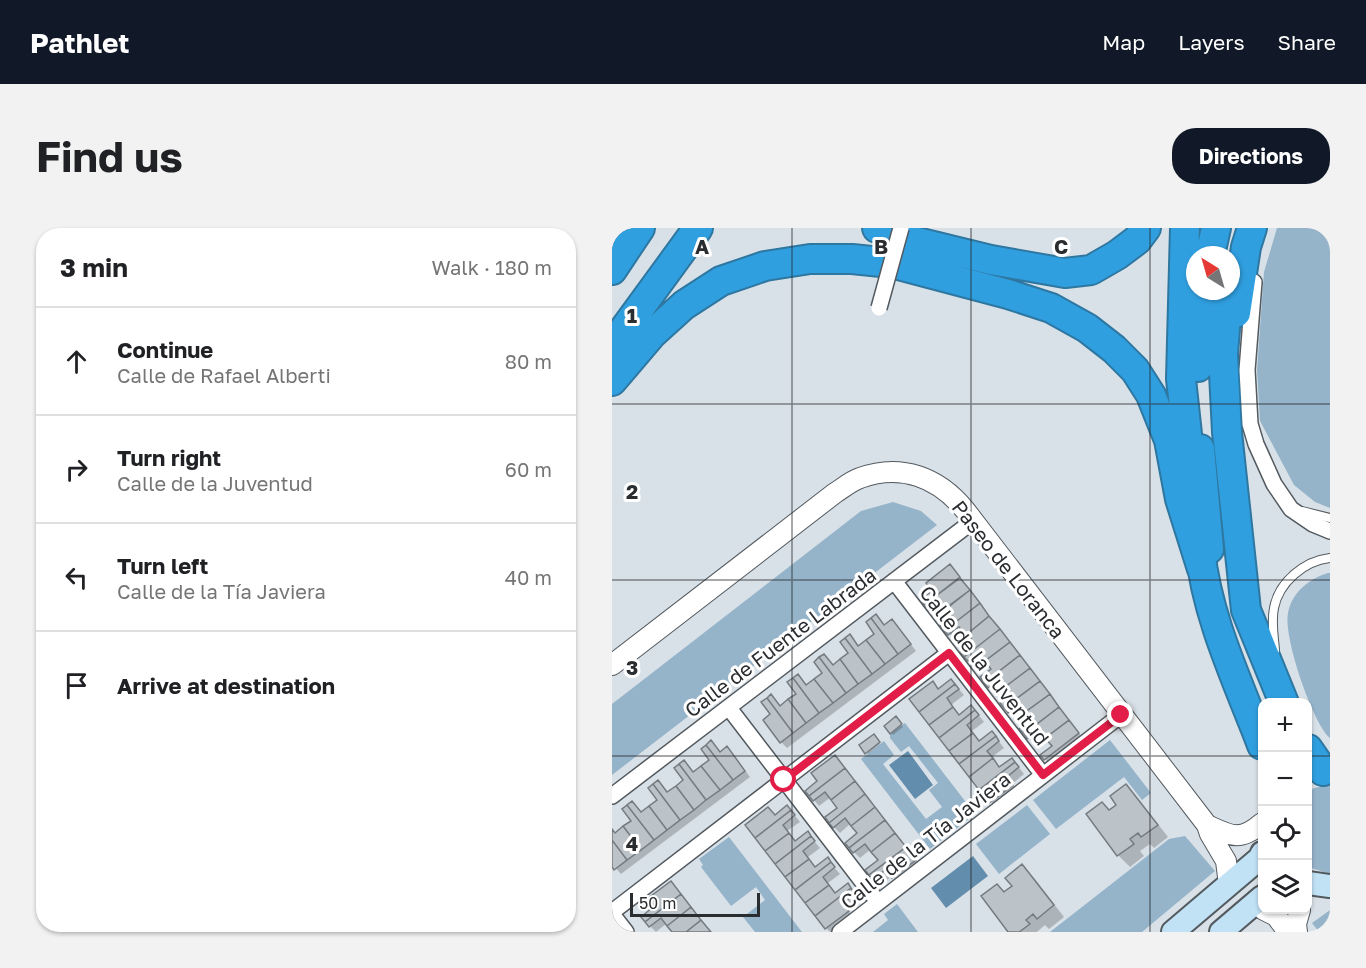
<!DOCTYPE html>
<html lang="en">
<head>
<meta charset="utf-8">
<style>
  body { margin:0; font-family:"Golos Text",sans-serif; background:#f2f2f2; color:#202124 }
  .controls { position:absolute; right:18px; bottom:18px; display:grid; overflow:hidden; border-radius:12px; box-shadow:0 2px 4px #0004 }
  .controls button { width:54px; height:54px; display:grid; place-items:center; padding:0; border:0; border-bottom:2px solid #e0e0e0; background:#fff; color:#202124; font:30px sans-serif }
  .compass { position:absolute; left:574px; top:18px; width:54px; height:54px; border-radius:50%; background:#fff; box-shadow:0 2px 4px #0004; rotate:323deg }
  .scale { position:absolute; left:18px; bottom:15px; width:130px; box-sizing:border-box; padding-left:6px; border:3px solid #2a2d2f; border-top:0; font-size:16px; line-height:21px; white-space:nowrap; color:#2a2d2f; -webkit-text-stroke:4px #fff; paint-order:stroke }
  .stop { position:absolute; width:18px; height:18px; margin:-14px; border:4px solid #e11d48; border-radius:50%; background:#fff }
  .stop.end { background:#e11d48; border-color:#fff; box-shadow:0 2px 6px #0008 }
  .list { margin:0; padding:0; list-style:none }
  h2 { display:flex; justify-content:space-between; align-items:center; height:78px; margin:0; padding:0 24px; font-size:26px }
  h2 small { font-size:20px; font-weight:400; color:#757577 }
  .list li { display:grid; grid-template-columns:39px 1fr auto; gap:18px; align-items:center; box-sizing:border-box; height:108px; padding:0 24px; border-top:2px solid #e0e0e0 }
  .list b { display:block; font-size:22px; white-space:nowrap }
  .list p { margin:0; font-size:20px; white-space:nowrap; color:#757577 }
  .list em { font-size:20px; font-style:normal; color:#757577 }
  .icon { flex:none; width:33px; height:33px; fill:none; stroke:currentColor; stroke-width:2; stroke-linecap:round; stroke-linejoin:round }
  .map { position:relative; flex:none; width:718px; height:704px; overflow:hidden; border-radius:24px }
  header { display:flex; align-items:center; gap:36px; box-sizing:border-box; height:84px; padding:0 30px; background:#111827; color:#fff }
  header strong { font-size:28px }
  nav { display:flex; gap:33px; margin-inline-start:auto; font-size:21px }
  .intro { display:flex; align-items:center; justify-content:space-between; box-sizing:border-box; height:144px; padding:0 36px }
  h1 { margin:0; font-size:42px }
  .button { padding:15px 27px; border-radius:24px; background:#111827; color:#fff; font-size:21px; font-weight:700 }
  main { display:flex; gap:36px; padding:0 36px }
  aside { flex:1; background:#fff; border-radius:24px; box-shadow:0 2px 4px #0004 }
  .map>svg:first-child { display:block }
  .green { fill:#95b3c9 }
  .water { fill:#638dac }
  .shadow { fill:#0003 }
  .building { fill:#bbc3c9; stroke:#747b81; stroke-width:1.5 }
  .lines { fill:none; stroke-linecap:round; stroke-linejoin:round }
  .service-casing { stroke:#535a5f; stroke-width:10 }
  .minor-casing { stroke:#535a5f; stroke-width:18 }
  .tertiary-casing { stroke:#535a5f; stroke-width:22 }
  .secondary-casing { stroke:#535a5f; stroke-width:26 }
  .motorway-casing { stroke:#2e77a1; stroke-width:32 }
  .service { stroke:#fff; stroke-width:8 }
  .minor { stroke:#fff; stroke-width:15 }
  .tertiary { stroke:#fff; stroke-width:20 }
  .secondary { stroke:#c1e2f5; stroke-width:22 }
  .motorway { stroke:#309fdf; stroke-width:28 }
  .minor-bridge-casing { stroke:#535a5f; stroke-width:18; stroke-linecap:butt }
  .minor-bridge { stroke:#fff; stroke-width:15 }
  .route { stroke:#e11d48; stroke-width:8 }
  .grid { fill:none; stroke:#2a2d2f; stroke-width:1.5; stroke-opacity:0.55 }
  .labels { text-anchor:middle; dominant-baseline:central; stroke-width:6; stroke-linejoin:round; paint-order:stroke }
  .street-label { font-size:20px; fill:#2a2d2f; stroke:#fff }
  .grid-label { font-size:20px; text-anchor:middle; font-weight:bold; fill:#2a2d2f; stroke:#fff; stroke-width:6; stroke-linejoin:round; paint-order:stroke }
</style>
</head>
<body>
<header>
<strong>Pathlet</strong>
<nav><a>Map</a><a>Layers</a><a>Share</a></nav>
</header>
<div class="intro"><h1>Find us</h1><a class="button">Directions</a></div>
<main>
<aside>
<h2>3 min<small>Walk · 180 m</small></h2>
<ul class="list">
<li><svg class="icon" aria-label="ahead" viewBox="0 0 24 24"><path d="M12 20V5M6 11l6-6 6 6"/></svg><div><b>Continue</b><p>Calle de Rafael Alberti</p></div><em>80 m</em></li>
<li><svg class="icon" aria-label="right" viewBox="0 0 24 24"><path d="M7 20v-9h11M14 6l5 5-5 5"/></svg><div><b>Turn right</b><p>Calle de la Juventud</p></div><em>60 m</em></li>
<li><svg class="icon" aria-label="left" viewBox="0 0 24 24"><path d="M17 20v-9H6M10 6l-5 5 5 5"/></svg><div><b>Turn left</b><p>Calle de la Tía Javiera</p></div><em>40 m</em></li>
<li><svg class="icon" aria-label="arrive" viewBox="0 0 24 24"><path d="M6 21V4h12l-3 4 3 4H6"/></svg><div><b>Arrive at destination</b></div></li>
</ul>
</aside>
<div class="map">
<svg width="718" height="704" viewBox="0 0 718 704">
  <rect width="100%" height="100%" fill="#d9e1e8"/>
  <path class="green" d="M665,0H718V280L703,274L682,257L648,193L645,142L652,44Z
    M281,274L309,283L325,297L0,547V476L249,283Z
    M716,345H718V510C700,494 671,408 676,385C680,364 697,351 716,345Z
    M293,495L363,586L318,621L249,531L272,513L282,527L271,536L314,591L330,579L317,562L326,555L297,518L289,524L278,510V506Z
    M498,512L539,565L530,572L512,549L444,601L421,572Z
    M718,557V645H715L696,639V564L702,560Z
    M415,577L438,606L387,646L364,616Z
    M573,608L603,643L530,704H438L557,611Z
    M117,609L190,704H143L131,689L153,672L144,659L119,678L89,639L91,637L87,631Z
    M285,676L306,704H261L276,692L272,686Z
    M718,682V704H707L700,695Z"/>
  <path class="water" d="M296,523L321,557L303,571L277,537Z
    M361,628L376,648L334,680L319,660Z"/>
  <path class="shadow" d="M344,344L472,512L439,537L433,531L442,518L432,509L422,516L417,510L409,501L420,493L413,483L403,490L390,475L400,466L393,457L383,465L377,459L381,441L373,431L363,438L350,424L362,415L354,404L343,412L330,397L342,388L334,378L323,387L310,372Z
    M273,399H286L304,423L175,520L169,514L160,486L165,474L169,479L238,426L243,414L247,419Z
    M320,455L327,462L345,459L352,467L339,477L348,488L365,485L372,494L360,503L368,514L385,511L392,520L380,529L388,540L405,537L412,546L400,556L406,563L384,580L299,471Z
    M284,490L291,499L281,507L274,498Z
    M261,508L268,516L256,526L249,517Z
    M109,525L121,526L138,549L9,646L0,636V601L3,606L47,572L46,554L56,565Z
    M229,535L309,638L287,655L280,648L268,657L262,651L255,642L268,632L259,621L248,630L242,624L247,605L239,595L228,605L222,599L227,580L219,569L207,578L202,572Z
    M513,558L525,569L556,609L542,620L538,616L528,623L532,628L518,639L506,627L476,587L497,584L506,577Z
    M181,585L188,594L175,603L184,614L195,605L208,620L196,629L204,640L215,631L228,646L216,655L224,666L235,657L248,672L236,682L242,690L224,704H218L215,701L135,597L163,588Z
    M410,638L422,650L452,689L437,701L433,697L425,704H398L371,669L393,665L402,658Z
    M65,661L98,704H62L55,695L44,704L38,698Z"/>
  <path class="building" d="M338,336L348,349L312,377L308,371L320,363L314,355Z
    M348,350L358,362L334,381L328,373L316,382L312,377Z
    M358,362L368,375L332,403L328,397L340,388L334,380Z
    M368,375L377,388L354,407L347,399L336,407L332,403Z
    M264,386L272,397L280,391L299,416L286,426L259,390Z
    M377,388L388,401L352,429L348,424L360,414L354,407Z
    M259,390L286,426L273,436L254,412L262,406L254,394Z
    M388,401L398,414L373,433L367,425L356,433L352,429Z
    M238,406L246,418L254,412L273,436L260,446L233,410Z
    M233,410L260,446L246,456L228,431L236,425L228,414Z
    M398,414L408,427L372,455L368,449L379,441L373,433Z
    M212,426L221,437L228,431L246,456L234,465L207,429Z
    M408,427L418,440L393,459L387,451L376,460L372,455Z
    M207,429L234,465L221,475L202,451L210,445L202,434Z
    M418,440L428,453L392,480L388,475L398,466L393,459Z
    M186,446L194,457L202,451L221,475L207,485L181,450Z
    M181,450L207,485L194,495L176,471L184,466L175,454Z
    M339,451L343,456L307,484L297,471L321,453L326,461Z
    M428,453L438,466L412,485L407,477L396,485L392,480Z
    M343,456L347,461L335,470L341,479L317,497L307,484Z
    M159,466L168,478L176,471L194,495L181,505L155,470Z
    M438,466L447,479L412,506L407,501L418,492L412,485Z
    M155,470L181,505L168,515L151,492L158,486L149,474Z
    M359,477L363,482L327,510L317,497L341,479L347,487Z
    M447,479L457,492L432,511L426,503L415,511L412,506Z
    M363,482L367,487L355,497L361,505L337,523L327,510Z
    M284,488L290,496L278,506L272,498Z
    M457,492L467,505L432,532L428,527L440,518L433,510Z
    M380,503L384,508L347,536L337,523L361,505L367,513Z
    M262,506L268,514L253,526L247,517Z
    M384,508L387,513L375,523L381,530L357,549L347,536Z
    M99,512L108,524L115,518L133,543L121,552L94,517Z
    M94,517L121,552L108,562L89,538L97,532L89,521Z
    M223,527L233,540L197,568L193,563L205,553L199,545Z
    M381,530L387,539L400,530L403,534L367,562L357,549Z
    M72,532L81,544L89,538L108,562L94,572L67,536Z
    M403,534L407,539L395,549L401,557L377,575L367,562Z
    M67,536L94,572L82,582L64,558L71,552L62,540Z
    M233,540L243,553L219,572L213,564L201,573L197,568Z
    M46,552L55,564L64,558L82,582L68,592L41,556Z
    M243,553L253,566L217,595L213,589L225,580L219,572Z
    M41,556L68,592L55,602L37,578L45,572L36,560Z
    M514,556L546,597L529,609L526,605L518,611L522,616L505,628L474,586L490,574L497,582L504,577L498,568Z
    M253,566L263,579L239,598L233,590L221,600L217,595Z
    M20,573L29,584L37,578L55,602L42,612L15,577Z
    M15,577L42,612L29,622L11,598L19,593L10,581Z
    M175,577L179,582L143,610L133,597L156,579L163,587Z
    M263,579L273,592L237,620L233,615L245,605L239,598Z
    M179,582L183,587L171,597L177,605L153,623L143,610Z
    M273,592L283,605L259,624L253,616L241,625L237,620Z
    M11,598L29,622L15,632L0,612V601L3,605Z
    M196,603L199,608L163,636L153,623L177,605L183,613Z
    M283,605L294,619L257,647L253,642L266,632L259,624Z
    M199,608L203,613L191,623L197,631L173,649L163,636Z
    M0,612L15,632L2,642L0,639Z
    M294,619L304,632L280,650L273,642L261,652L257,647Z
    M216,629L219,634L183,662L173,649L197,631L203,639Z
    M219,634L223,639L211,649L217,657L193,675L183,662Z
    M410,636L442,677L425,691L421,686L414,692L418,696L407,704H396L369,668L385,656L392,664L393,663L400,658L393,650Z
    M59,653L69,666L33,694L29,689L41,679L35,671Z
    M236,655L239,660L203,688L193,675L217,657L223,665Z
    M239,660L243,666L231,675L237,683L213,701L203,688Z
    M69,666L79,679L55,698L49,690L37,699L33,694Z
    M79,679L89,692L74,704H60L55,698Z
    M89,692L99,704H74Z"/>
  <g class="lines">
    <g class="service-casing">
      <path id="service" d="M690,283L718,290
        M663,422C662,409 659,394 662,380C667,354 692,333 718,330"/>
    </g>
    <g class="minor-casing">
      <path id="minor" d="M642,54L635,142L638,196L644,216L662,256L679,281L701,296L718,303
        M282,353L431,547
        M117,480L266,674
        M0,568L361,293
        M0,684L337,425
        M0,686L14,704
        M228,704L509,487"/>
    </g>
    <g class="tertiary-casing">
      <path id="tertiary" d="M0,437L223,265C231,260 239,253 248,250C289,235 326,249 353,282L595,597L598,606L614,633L617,657
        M595,597C619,608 628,614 650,595
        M652,682L664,688L676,704
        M685,704L684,696L688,682"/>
    </g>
    <g class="secondary-casing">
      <path id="secondary" d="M696,655L718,658
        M561,704L648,630L650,625
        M609,704L650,669"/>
    </g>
    <g class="motorway-casing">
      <path id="motorway" d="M265,0L301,13L379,32L453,45L479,42L505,27L525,12L534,0
        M573,0L569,151L579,243
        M598,27L604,0
        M0,42L28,0
        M616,63L611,126L615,204L634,382L672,475
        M624,85L634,19L640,0
        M0,118L86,0
        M586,139L594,63
        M0,153L40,106L72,77L109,53L153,38L198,31H240L279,35L396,66L439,80L475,100L502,121L523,142L539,167L557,212L568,271L590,341
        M588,221L597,321
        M588,322C595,390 626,454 650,517
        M696,521L711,543"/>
    </g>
    <use href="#service" class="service"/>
    <use href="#minor" class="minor"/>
    <use href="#tertiary" class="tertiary"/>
    <use href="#secondary" class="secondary"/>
    <use href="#motorway" class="motorway"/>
    <g class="minor-bridge-casing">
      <path id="minor-bridge" d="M267,80L289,0"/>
    </g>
    <use href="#minor-bridge" class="minor-bridge"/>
  </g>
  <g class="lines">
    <path class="route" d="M172,552L337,425L431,547L509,487"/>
  </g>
  <path class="grid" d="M180,0V704M359,0V704M538,0V704M0,176H718M0,352H718M0,528H650M696,528H718"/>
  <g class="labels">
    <g class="street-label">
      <text transform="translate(397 341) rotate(52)">Paseo de Loranca</text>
      <text transform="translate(168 414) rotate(-37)">Calle de Fuente Labrada</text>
      <text transform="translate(373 437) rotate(52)">Calle de la Juventud</text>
      <text transform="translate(313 612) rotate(-38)">Calle de la Tía Javiera</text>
    </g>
  </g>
  <g class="grid-label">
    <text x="90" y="26">A</text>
    <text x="269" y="26">B</text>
    <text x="449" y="26">C</text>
    <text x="20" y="95">1</text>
    <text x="20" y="271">2</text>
    <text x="20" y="447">3</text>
    <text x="20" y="623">4</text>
  </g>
</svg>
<div class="controls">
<button>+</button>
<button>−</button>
<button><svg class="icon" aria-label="locate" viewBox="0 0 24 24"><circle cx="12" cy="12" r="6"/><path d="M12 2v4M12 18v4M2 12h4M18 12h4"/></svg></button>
<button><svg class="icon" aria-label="layers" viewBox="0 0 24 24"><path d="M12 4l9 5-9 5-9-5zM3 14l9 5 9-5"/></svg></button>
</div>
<svg class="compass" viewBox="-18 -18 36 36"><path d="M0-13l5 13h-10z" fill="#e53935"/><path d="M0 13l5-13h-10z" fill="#757577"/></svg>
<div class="scale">50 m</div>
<div class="stop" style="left:172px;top:552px"></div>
<div class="stop end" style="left:509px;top:487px"></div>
</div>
</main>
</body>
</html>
